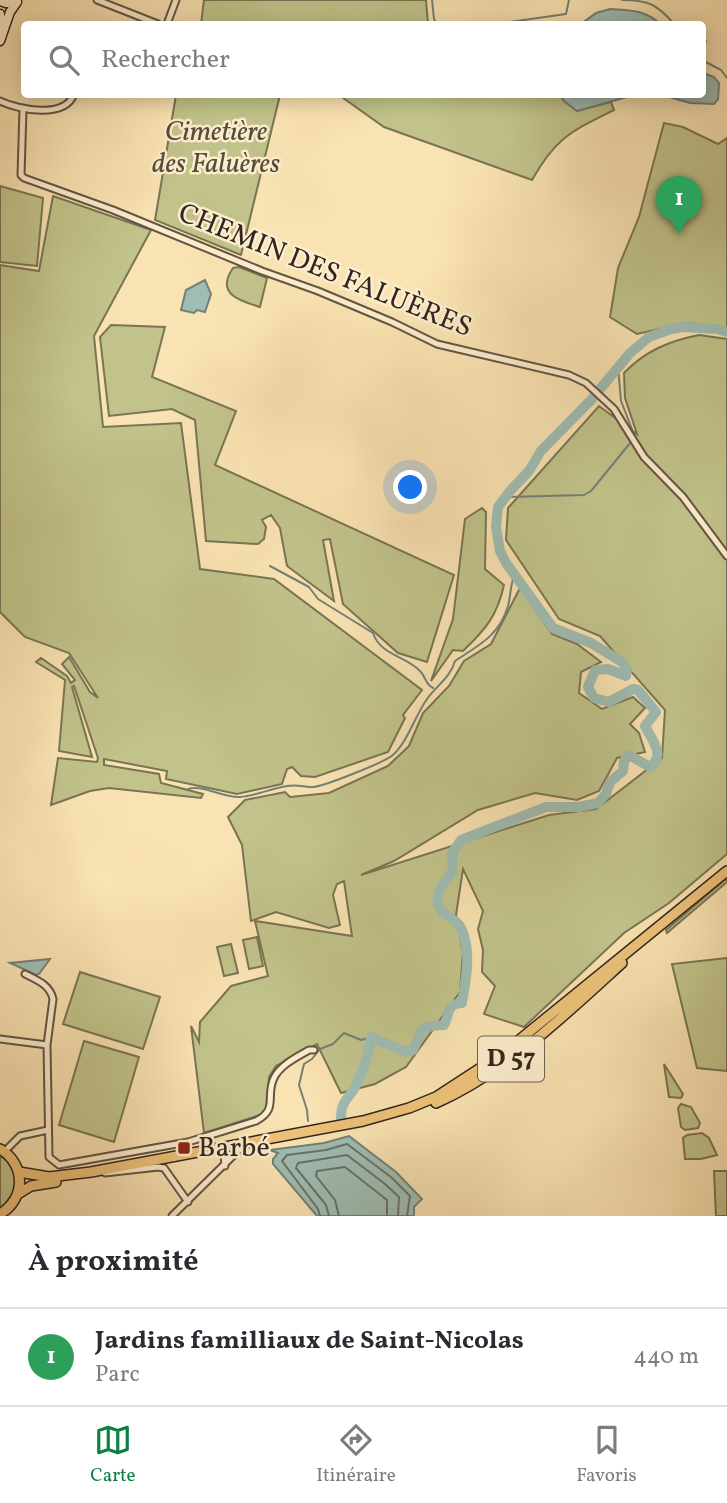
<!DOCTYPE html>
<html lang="fr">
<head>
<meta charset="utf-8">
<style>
  body { margin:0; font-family:Vollkorn,serif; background:#f7f7f7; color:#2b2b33 }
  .you { position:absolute; left:411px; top:488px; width:24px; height:24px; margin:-18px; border:5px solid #fff; border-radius:50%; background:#1a73e8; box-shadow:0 0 0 10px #1a73e833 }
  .badge { display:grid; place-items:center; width:46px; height:46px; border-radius:50%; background:#0b8043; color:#fff; font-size:23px; font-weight:700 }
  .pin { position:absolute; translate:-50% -58px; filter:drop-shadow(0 2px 4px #0008) }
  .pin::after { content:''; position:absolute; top:37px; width:24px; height:21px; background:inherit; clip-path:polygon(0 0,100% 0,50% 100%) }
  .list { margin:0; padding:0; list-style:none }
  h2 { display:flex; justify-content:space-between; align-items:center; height:91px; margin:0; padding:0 28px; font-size:30px }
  h2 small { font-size:23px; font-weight:400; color:#7c7c81 }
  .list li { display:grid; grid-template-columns:46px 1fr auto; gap:21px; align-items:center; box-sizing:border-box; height:98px; padding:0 28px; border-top:2px solid #e1e1e2 }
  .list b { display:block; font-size:26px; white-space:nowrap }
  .list p { margin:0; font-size:23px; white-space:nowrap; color:#7c7c81 }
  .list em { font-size:23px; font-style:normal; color:#7c7c81 }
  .icon { flex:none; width:38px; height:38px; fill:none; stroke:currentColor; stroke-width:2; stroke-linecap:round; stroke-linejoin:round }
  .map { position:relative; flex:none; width:727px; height:1216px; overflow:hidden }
  .search { position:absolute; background:#fff; box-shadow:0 4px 18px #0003; left:21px; right:21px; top:21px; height:77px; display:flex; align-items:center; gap:18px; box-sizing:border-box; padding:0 24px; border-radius:7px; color:#7c7c81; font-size:26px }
  .sheet { height:189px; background:#fff }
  nav { display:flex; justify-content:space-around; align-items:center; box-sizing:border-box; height:98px; border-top:2px solid #e1e1e2; background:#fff; font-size:19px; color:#7c7c81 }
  nav a { display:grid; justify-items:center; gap:4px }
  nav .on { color:#0b8043 }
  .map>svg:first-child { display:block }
  .green { fill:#c1c38a; stroke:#7a7454; stroke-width:2 }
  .water { fill:#9fbdb3; stroke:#738078; stroke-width:2 }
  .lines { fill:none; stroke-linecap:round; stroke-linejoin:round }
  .shore { stroke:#687169; stroke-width:2 }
  .stream { stroke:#738078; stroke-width:2 }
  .river { stroke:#9fbdb3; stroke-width:10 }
  .street-casing { stroke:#645444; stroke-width:9 }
  .secondary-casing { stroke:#32251f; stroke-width:11 }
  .primary-casing { stroke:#32251f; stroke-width:12 }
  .street { stroke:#fcedcd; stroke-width:5 }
  .secondary { stroke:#fcedcd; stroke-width:8 }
  .primary { stroke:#edc279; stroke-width:9 }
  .poi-dot { fill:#8f2418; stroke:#fcedcd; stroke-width:2.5 }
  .labels { text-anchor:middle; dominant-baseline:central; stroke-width:5; stroke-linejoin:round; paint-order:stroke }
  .shield { fill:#fcedcd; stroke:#6f6153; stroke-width:2 }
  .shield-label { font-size:26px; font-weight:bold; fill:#32251f }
  .park-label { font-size:28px; font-style:italic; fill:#564c3a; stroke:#fcedcd }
  .street-label { font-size:28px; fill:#32251f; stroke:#fcedcd }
  .poi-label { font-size:28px; fill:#32251f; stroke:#fcedcd; text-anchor:start }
</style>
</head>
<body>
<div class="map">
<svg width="727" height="1216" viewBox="0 0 727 1216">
  <rect width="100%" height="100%" fill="#fae3b2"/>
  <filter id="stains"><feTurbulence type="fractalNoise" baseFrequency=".00286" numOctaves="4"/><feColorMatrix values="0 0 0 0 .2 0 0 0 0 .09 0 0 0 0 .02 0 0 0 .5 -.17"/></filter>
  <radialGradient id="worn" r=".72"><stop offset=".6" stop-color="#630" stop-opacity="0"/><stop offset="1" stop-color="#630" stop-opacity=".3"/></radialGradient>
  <path class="green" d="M204,0H426L428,24H201Z
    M176,95H280L241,255L155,220Z
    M339,95H560L564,101L577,111L611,102L614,110C572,131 556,137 532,180L384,127Z
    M664,123L683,127L718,144L727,138V328L686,323L637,334L610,317L618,268L639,217Z
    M0,186L43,198L37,266L0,262Z
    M53,196L151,230L94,336L103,427L181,423L200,569L274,579L422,690L403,715L405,718L388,752L315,777L301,776L292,767L287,769L282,784L237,794L166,779L167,771L104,759V765L159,774L161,783L203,794L201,798L109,788L90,791L51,805L58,758L97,762L98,758L74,686L72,687L92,757L59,751L65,680L36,662L41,658L67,676L71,683L75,680L62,664L69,657L90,692L98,698L69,653L25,637L0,612V265L39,271Z
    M239,267L267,278L260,307C240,301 215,294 233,268Z
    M111,325L165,327L152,377L236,411L215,465L454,575L427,662L398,653L343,604L330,539L323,540L334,601L287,566L280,528L271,515L262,520L266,527L264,539L258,544L206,541L195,420L172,409L109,416L100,337Z
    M699,335L727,339V854L669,903L624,933L524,1027L484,1014L495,986L482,972L483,950L478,929L483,911L463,869L456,915L463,952L460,992L406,1067L375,1084L341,1093L317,1044L276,1066L269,1077L266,1111L263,1114L204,1133L191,1026L199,1042L200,1022L231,986L268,976L255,921L352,936L344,881L337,884L333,895L340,925L329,928L276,912L251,921L242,845L228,817L245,800L285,792L290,797L329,793L388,766L409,746L423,713L449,686L464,661L491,644L520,588L552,634L577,644L601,662L581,672L579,693L602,709L633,697L645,708L630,724L639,733L645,752L617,758L599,791L577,800L535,793L478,810L394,861L361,875L549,815L596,809L662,758L665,710L600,636L559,619L506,540L508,508L599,406L637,434L625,398L624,373C645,351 669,341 699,335Z
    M482,508L486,512L485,569L504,585C497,616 486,629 463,651L453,650L431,681L453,619L465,519Z
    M727,878V882L667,933L666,930Z
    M257,937L263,966L249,969L243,940Z
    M231,944L238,973L224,976L217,947Z
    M727,958V1071L697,1068L672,964Z
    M80,972L160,997L143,1049L63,1024Z
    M84,1041L139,1057L114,1142L59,1125Z
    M664,1064L683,1094L681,1098L669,1097Z
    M681,1104L691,1107L700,1123L698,1128L685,1130L681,1127L678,1108Z
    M702,1133L709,1138L717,1155L701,1159H685L683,1138L687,1135Z
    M0,1155C20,1169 20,1194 0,1208Z
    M714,1171H727V1216H716Z"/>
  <path class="water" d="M610,9C630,10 646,10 660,24H581L596,13Z
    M703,73L714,77L719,83L718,99L714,104L690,103L666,96L702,94Z
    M560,95V94L634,95L577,111L564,101Z
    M205,280L211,294L205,312L197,310L194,313L181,310L186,290Z
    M50,959L39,974L36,975L10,963Z
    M349,1136L396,1172L422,1199L414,1207V1216H317L273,1164V1159L278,1153L270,1150L324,1143Z"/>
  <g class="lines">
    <path class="shore" d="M320,1216L318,1209L282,1161L287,1155L326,1150L347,1144L391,1177L410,1196L407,1216
      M329,1216L326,1205L296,1168L298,1163L347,1155L385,1184L399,1197L398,1216
      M339,1216L335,1200L316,1176L317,1171L345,1167L387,1200V1216"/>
    <path class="stream" d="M432,0L434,19L437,24
      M622,0C648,0 657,4 674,24
      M496,24L566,14L569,0
      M702,38L706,41L702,52
      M702,60L721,70L727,78
      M504,497L584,495L591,491L635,437L621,401L618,367
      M270,566L309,587L318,599L373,633C381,656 405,655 420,671C426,677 425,684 433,688
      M188,789C203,784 222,798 240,797C256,796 272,788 287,786C297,784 304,787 313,787C325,786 385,762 393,755C408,741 415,716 427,699C436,686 451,677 455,661C479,645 499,636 508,606C511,595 510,584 515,574
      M308,1121L307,1110L299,1085L304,1064L312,1059L320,1049L333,1044L344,1033L361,1040L371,1037"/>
    <path class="river" d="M341,1118C341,1106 344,1102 352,1092C360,1081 370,1051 371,1037L406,1052L413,1050C423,1030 418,1026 444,1025C450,1014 446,1004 462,1003C466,979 472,951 461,928C457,919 446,917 441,910C431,897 445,880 453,872L452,853L461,840L546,807H579L598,803L606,794L610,782L623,771L624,761L629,755L650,767C666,755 652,740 645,726L656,712L638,690L633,689L609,702L594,698L588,687L595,670L608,669L626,676L627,669L622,662L591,643L553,628L506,563L500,551L496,527L498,507L510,491L529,471L541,451L591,400L630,353L649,337L671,329L684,327L717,329L727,332"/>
    <g class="street-casing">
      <path id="street" d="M97,0L158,24
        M167,24L176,0
        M0,101C19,110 65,119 74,94
        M23,109L21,175L24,178L113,210L262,271L318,291L392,322L437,344L569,375L586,383L614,409L644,457L683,497L727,556
        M25,974C37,980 50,985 53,999L47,1045L49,1157L59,1165L188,1142L256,1121C279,1109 265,1096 274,1078C280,1065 297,1057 309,1050H314
        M0,1039L47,1045
        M215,1149L224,1155L225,1166
        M5,1151L20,1136L48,1130
        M105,1173L158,1167L164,1168L188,1202
        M172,1216L241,1148"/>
    </g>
    <g class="secondary-casing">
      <path id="secondary" d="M0,1L6,3L17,2
        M0,14L1,29
        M0,41L10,12L17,2"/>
    </g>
    <g class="primary-casing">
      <path id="primary" d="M436,1103C507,1071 565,1015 622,963
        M0,1149C26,1164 26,1199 0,1214
        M19,1172L49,1177L91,1172L363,1121L409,1108L436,1097L502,1054L727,871
        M18,1194L31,1186L56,1182"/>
    </g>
    <use href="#street" class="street"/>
    <use href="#secondary" class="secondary"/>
    <use href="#primary" class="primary"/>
  </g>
  <rect class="poi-dot" x="177" y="1141" width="14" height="14" rx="3.5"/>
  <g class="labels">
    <rect class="shield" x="478" y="1036.5" width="66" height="45" rx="5"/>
    <g class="shield-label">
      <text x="511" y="1059">D 57</text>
    </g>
    <g class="park-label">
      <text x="216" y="132">Cimetière<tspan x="216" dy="32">des Faluères</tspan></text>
    </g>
    <g class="street-label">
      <text transform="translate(325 271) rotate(22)">CHEMIN DES FALUÈRES</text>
    </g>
    <g class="poi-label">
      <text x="198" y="1148">Barbé</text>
    </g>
  </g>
  <rect width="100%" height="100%" filter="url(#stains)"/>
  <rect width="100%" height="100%" fill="url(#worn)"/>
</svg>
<div class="you"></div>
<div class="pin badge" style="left:679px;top:234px;background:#2e9e5b">1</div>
<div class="search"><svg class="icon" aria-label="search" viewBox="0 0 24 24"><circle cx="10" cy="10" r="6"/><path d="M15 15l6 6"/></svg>Rechercher</div>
</div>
<section class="sheet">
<h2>À proximité<small></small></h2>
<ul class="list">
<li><span class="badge" style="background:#2e9e5b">1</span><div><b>Jardins familliaux de Saint-Nicolas</b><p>Parc</p></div><em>440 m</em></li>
</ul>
</section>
<nav>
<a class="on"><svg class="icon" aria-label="map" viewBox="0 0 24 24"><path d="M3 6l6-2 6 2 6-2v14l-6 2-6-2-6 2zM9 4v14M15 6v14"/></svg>Carte</a>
<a><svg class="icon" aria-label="directions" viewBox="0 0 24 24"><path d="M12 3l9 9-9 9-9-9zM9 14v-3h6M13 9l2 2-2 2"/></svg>Itinéraire</a>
<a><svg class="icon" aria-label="saved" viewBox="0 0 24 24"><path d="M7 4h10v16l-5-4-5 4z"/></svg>Favoris</a>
</nav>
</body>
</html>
